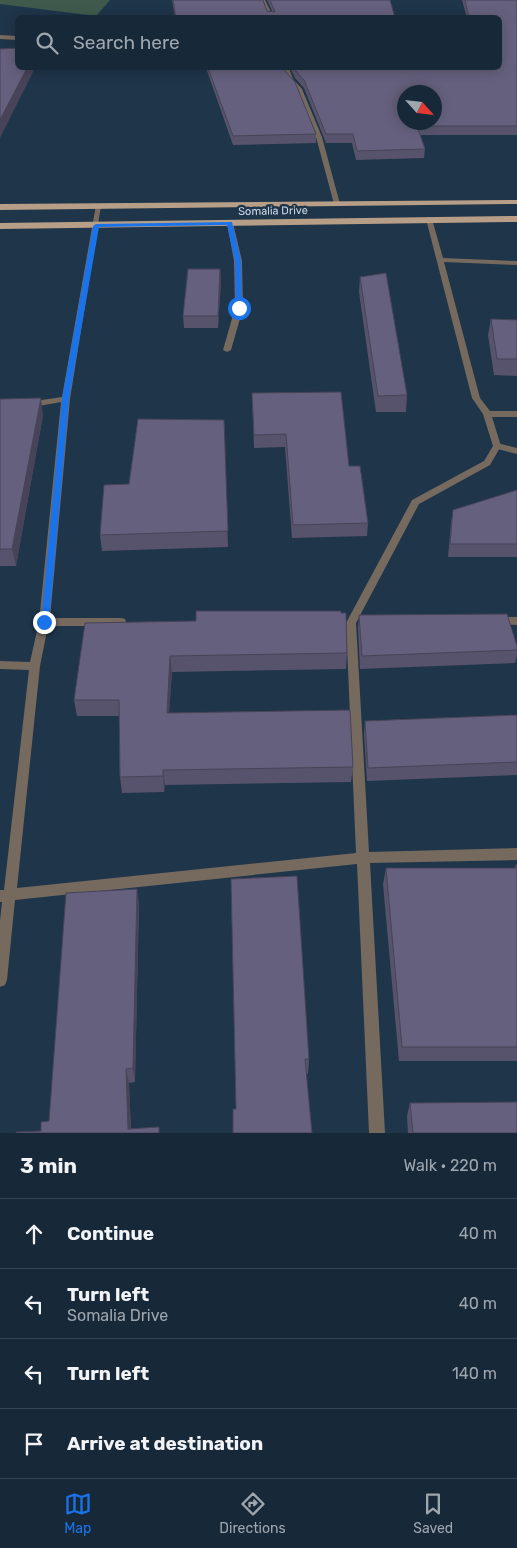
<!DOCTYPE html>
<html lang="en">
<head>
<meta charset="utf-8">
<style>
  body { margin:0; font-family:Rubik,sans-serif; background:#243443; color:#f1f3f6 }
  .compass { position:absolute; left:397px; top:85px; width:45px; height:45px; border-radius:50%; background:#172838; box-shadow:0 2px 12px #0003; rotate:117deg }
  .stop { position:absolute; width:15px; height:15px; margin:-11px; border:4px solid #1a73e8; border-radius:50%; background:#fff }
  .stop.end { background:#1a73e8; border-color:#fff; box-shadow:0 1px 5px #0008 }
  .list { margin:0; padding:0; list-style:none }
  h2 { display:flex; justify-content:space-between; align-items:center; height:65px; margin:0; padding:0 20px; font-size:21px }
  h2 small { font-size:16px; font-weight:400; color:#9ea6ae }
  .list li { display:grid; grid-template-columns:32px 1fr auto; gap:15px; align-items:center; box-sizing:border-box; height:70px; padding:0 20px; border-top:1px solid #364453 }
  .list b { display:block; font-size:19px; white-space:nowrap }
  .list p { margin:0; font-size:16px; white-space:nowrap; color:#9ea6ae }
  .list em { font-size:16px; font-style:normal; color:#9ea6ae }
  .icon { flex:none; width:28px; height:28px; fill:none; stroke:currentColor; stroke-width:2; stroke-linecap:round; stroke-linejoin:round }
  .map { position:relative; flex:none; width:517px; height:1133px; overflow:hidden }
  .search { position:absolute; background:#172838; box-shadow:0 2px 12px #0003; left:15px; right:15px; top:15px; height:55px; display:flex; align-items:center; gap:12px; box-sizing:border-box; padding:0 18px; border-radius:8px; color:#9ea6ae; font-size:19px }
  .sheet { height:345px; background:#172838 }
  nav { display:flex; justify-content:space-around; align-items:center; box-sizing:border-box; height:70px; border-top:1px solid #364453; background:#172838; font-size:14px; color:#9ea6ae }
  nav a { display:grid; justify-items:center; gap:2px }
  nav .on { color:#1a73e8 }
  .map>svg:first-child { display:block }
  .green { fill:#3f5a4d }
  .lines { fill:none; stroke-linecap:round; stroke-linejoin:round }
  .lane { fill:#76695e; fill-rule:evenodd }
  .street { fill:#76695e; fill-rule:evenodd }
  .primary { fill:#b79e87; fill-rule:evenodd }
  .wall { fill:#57536c }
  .shaded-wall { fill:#474358 }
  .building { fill:#65607d; stroke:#474358; fill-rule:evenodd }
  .route { fill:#1a73e8 }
  .labels { text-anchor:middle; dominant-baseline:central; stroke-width:5; stroke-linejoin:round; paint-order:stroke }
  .far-street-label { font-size:11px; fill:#cad7e4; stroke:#1f354a }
</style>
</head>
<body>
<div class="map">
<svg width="517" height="1133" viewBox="0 0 517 1133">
  <rect width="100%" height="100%" fill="#1f354a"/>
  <path class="green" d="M0,0H110L96,16L0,4Z"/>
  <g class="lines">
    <path class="lane" d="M497,443L517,448V454L494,448L493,446L494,444Z"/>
    <path class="street" d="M261,0H265L274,18H269Z
      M0,35L18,36V40L0,39Z
      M285,68H289L293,79L302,89L322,137L340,204L339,205L334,204L316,137L296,90L287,79Z
      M96,205L101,206L70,399L50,618H121L125,619L126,622L125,625L121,626H48L40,666L17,888L356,853L346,623L412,500L484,461L493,446L483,414L472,398L426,219L429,217L432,219L443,258L517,261V265L444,262L480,398L490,411H517V417H492L501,446L490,465L419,504L356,623L369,852L517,848V860L370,863L385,1133H369L357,864L15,900L7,980L5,985L0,987V921L2,902H0V890H4L29,670L0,669V661L30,662L39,622L61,402L28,408L24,405L28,402L62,397Z
      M230,221L233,223L242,261L243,308L231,350L227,352L223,350L235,308L234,261L227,223Z
      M498,617H517V625L494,624L493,621L494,618Z"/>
    <path class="primary" d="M517,200V204L0,210V204Z
      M517,216V222L0,229V223Z"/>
  </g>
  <path class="wall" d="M172,0H263L267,11H272L267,0H390L395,18H175Z
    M462,0H517V135H420L425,149L424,158L356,160L352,143H326L304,88L295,78L290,68H500V18H467Z
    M206,68H285V71L316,134V143L233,145Z
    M220,269L221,281L218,328H184L183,316Z
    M360,277L407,395L406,412H376L359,292Z
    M491,319L517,320V376L494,375L488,335Z
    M252,393L349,466L368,523L367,536L292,538L285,447L254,448Z
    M0,399L43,415L16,566H0Z
    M224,420L228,547L102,551L100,535L129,484Z
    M517,490V557H448L451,523L453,510Z
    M359,615L517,646V655L515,663L360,669L358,628Z
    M196,621L347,653L346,669L172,672L169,713L353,767L351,782L165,785L164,792L122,793L120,777L119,716H77L74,700Z
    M517,715V775L367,781L364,734L365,721Z
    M515,865H517V1061H399L383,884L386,868H515Z
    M231,879L309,1059L308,1074H307L236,1109Z
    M137,889L139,905L135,1082L129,1083L131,1129L160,1133L41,1131L49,1121Z
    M410,1103L517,1133H408L407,1116Z"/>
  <path class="shaded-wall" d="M27,68H35L0,138V120Z
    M220,269L221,281L218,328V316Z
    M41,398L43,415L16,566L12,549Z
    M170,656L172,672L168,729L167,713Z
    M163,770L165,785L164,792L163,776Z
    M137,889L139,905L135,1082L133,1068Z
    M126,1069L129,1083L131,1133L128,1129Z"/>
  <path class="building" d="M173,0H263L267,11L275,12L270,0H390L395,18H176Z
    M465,0H517V126H417L425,149L357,151L353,134H326L304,80L295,70L294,68H500V18H469ZM404,92H434V122H404Z
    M18,48V68H27L0,120V49Z
    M208,68H285V71L295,82L316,134L233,136Z
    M188,269H220L218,316H183Z
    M386,273L407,395L378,396L360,277Z
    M491,319L517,320V359H497Z
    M341,392L349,466H360L368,523L293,525L286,434L254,435L252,393Z
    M41,398L12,549H0V399Z
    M138,419L224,420L228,531L100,535L104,485L129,484Z
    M517,490V544H450L453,510Z
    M196,611H341V613H346L347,653L170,656L167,713L350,710L353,767L163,770V776L120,777L119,700H74L85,623L196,621Z
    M507,614L517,646V650L362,656L359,615Z
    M517,715V762L368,768L365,721Z
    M515,865H517V1047H402L386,868H516Z
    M297,876L309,1059H305L312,1133H233V1109H236L231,879Z
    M137,889L133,1068L126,1069L128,1129L159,1127V1133H16V1132L41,1131V1122L49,1121L66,893Z
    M517,1102V1133H413L410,1103Z"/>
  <path class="route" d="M232,222L241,261L242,308L239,310L236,308L235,261L227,225L99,227L69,399L49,622L44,625L41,624L62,399L93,226L96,224Z"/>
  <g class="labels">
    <g class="far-street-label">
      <text transform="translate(273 211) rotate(-1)">Somalia Drive</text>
    </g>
  </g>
</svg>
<svg class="compass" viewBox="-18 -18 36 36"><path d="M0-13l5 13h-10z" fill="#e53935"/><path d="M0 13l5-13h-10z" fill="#9ea6ae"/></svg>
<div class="stop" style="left:239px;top:308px"></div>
<div class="stop end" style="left:44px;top:622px"></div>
<div class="search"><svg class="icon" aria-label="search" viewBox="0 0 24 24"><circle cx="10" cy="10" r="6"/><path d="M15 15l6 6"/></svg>Search here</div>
</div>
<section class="sheet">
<h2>3 min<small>Walk · 220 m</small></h2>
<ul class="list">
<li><svg class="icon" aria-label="ahead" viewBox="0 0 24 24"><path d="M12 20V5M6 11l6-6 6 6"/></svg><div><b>Continue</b></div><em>40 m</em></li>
<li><svg class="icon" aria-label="left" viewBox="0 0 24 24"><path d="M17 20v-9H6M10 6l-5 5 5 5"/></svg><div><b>Turn left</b><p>Somalia Drive</p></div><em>40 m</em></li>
<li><svg class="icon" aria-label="left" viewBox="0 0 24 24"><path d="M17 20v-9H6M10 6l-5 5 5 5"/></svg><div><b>Turn left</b></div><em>140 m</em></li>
<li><svg class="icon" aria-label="arrive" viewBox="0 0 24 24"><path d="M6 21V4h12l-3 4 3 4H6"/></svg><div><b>Arrive at destination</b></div></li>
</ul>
</section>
<nav>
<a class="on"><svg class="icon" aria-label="map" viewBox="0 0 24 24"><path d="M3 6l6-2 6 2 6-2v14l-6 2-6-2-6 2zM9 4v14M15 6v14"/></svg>Map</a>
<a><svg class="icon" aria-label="directions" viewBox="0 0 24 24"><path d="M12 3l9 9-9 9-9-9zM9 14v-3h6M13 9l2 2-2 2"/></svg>Directions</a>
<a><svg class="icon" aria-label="saved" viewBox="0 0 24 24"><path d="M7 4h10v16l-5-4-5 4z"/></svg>Saved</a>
</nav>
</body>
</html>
